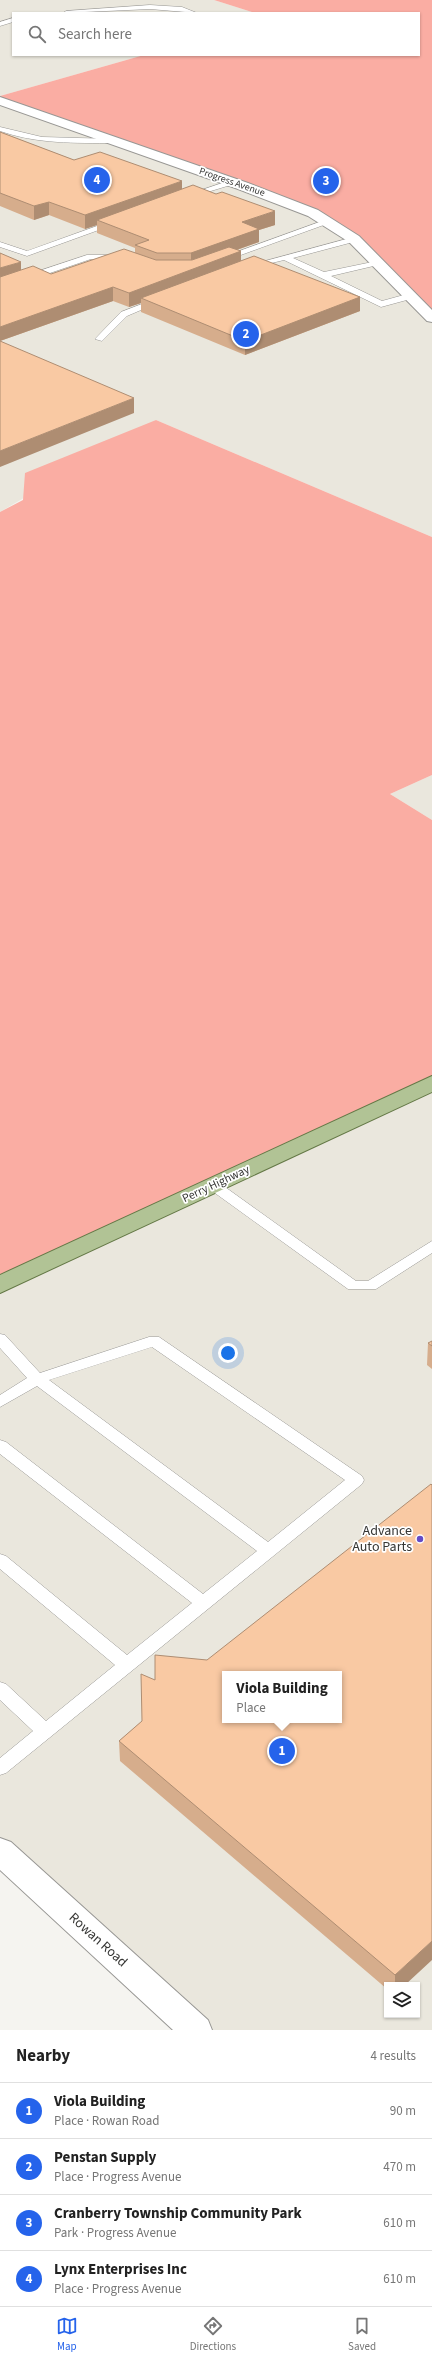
<!DOCTYPE html>
<html lang="en">
<head>
<meta charset="utf-8">
<style>
  body { margin:0; font-family:"Source Sans 3",sans-serif; background:#f6f6f6; color:#222 }
  .controls { position:absolute; right:12px; bottom:12px; display:grid; overflow:hidden; border-radius:0px; box-shadow:0 1px 3px #0004 }
  .controls button { width:36px; height:36px; display:grid; place-items:center; padding:0; border:0; border-bottom:1px solid #e0e0e0; background:#fff; color:#222; font:20px sans-serif }
  .you { position:absolute; left:228px; top:1353px; width:14px; height:14px; margin:-10px; border:3px solid #fff; border-radius:50%; background:#1a73e8; box-shadow:0 0 0 6px #1a73e833 }
  .badge { display:grid; place-items:center; width:26px; height:26px; border-radius:50%; background:#2563eb; color:#fff; font-size:13px; font-weight:700 }
  .pin { position:absolute; translate:-50% -50%; border:2px solid #fff; box-shadow:0 1px 4px #0006 }
  .popup { position:absolute; left:222px; top:1671px; width:120px; height:52px; box-sizing:border-box; display:grid; place-content:center; border-radius:0px; background:#fff; filter:drop-shadow(0 1px 3px #0005); font-size:13px; white-space:nowrap; color:#767676 }
  .popup b { font-size:15px; color:#222 }
  .popup::after { content:''; position:absolute; left:50%; top:100%; margin-left:-8px; border:8px solid transparent; border-top-color:#fff }
  .list { margin:0; padding:0; list-style:none }
  h2 { display:flex; justify-content:space-between; align-items:center; height:52px; margin:0; padding:0 16px; font-size:17px }
  h2 small { font-size:13px; font-weight:400; color:#767676 }
  .list li { display:grid; grid-template-columns:26px 1fr auto; gap:12px; align-items:center; box-sizing:border-box; height:56px; padding:0 16px; border-top:1px solid #e0e0e0 }
  .list b { display:block; font-size:15px; white-space:nowrap }
  .list p { margin:0; font-size:13px; white-space:nowrap; color:#767676 }
  .list em { font-size:13px; font-style:normal; color:#767676 }
  .icon { flex:none; width:22px; height:22px; fill:none; stroke:currentColor; stroke-width:2; stroke-linecap:round; stroke-linejoin:round }
  .map { position:relative; flex:none; width:432px; height:2030px; overflow:hidden }
  .search { position:absolute; background:#fff; box-shadow:0 1px 3px #0004; left:12px; right:12px; top:12px; height:44px; display:flex; align-items:center; gap:10px; box-sizing:border-box; padding:0 14px; border-radius:0px; color:#767676; font-size:15px }
  .sheet { height:276px; background:#fff }
  nav { display:flex; justify-content:space-around; align-items:center; box-sizing:border-box; height:56px; border-top:1px solid #e0e0e0; background:#fff; font-size:11px; color:#767676 }
  nav a { display:grid; justify-items:center; gap:2px }
  nav .on { color:#2563eb }
  .map>svg:first-child { display:block }
  .built { fill:#eae7dd; fill-rule:evenodd }
  .green { fill:#faada3 }
  .lines { fill:none; stroke-linecap:round; stroke-linejoin:round }
  .service-casing { stroke:#989794; stroke-width:1 }
  .tertiary-casing { stroke:#989794; stroke-width:2 }
  .primary-casing { stroke:#647846; stroke-width:2 }
  .service { fill:#fff; fill-rule:evenodd }
  .tertiary { fill:#fff; fill-rule:evenodd }
  .primary { fill:#b1c395; fill-rule:evenodd }
  .wall { fill:#d6ad8c }
  .shaded-wall { fill:#ae8d72 }
  .building { fill:#f9c9a3; stroke:#ae8d72; fill-rule:evenodd }
  .poi-dot { fill:#644cc5; stroke:#fff; stroke-width:1.5 }
  .labels { text-anchor:middle; dominant-baseline:central; stroke-width:3.5; stroke-linejoin:round; paint-order:stroke }
  .far-street-label { font-size:10px; fill:#373735; stroke:#fff }
  .street-label { font-size:12px; fill:#373735; stroke:#fff }
  .near-poi-label { font-size:14px; fill:#373735; stroke:#fff; text-anchor:end }
  .near-street-label { font-size:14px; fill:#373735; stroke:#fff }
</style>
</head>
<body>
<div class="map">
<svg width="432" height="2030" viewBox="0 0 432 2030">
  <rect width="100%" height="100%" fill="#f5f4f0"/>
  <path class="built" d="M0,0H214L255,13H13V55H144L0,96Z
    M0,101L328,222L432,318V537L156,420L0,512Z
    M432,775V820L390,794Z
    M432,1083V2030H196L0,1851V1285ZM225,1674H339V1720H225ZM387,1985H417V2015H387Z"/>
  <path class="green" d="M214,0H432V319L328,222L0,101V96L144,55H419V13H255Z
    M156,420L432,537V775L390,794L432,820V1083L0,1285V512L23,500L25,473Z"/>
  <g class="lines">
    <g class="service-casing">
      <path id="service" d="M150,5L182,7L197,13L150,9L63,13L66,11Z
        M13,18V22L0,26V22Z
        M0,127L42,137L114,139L118,141L114,143C75,143 37,144 0,131Z
        M231,180H234V184L191,197L187,195Z
        M325,220L332,222L227,260L220,258Z
        M111,221L118,223L27,256L0,247V242L27,251Z
        M354,237L358,239L357,241L293,258L324,272L382,260V264L331,276L382,301L411,293L414,294V298L381,307L284,260L251,268L247,266Z
        M87,255H119L123,257L119,259H91L0,290V284Z
        M155,299L162,301L127,316L102,341L95,339L121,312Z
        M213,1181L218,1182L356,1281H368L432,1241V1253L376,1289H348L208,1188L206,1185Z
        M0,1334L5,1335L40,1373L149,1337H159L362,1476L364,1480L362,1484L6,1773L0,1775V1758L33,1731L0,1700V1682L6,1684L46,1721L115,1665L0,1569V1554L6,1556L127,1655L192,1603L0,1454V1440L6,1442L203,1594L257,1551L37,1386L0,1407V1395L27,1378L0,1348ZM152,1347L345,1480L268,1542L49,1380Z"/>
    </g>
    <g class="tertiary-casing">
      <path id="tertiary" d="M0,97L248,183L318,210L359,236L432,310V322L427,321L349,242L308,216L238,189L0,105Z
        M0,1838L11,1842L208,2020L212,2030H173L0,1870Z"/>
    </g>
    <g class="primary-casing">
      <path id="primary" d="M432,1076V1092L0,1293V1275Z"/>
    </g>
    <use href="#service" class="service"/>
    <use href="#tertiary" class="tertiary"/>
    <use href="#primary" class="primary"/>
  </g>
  <path class="wall" d="M0,132L74,160L182,189L275,225L259,230V242L237,250L241,251V261L360,297V311L245,355L141,312V303L129,307L113,301L0,341L21,270L51,274L135,253V248L97,233V225L85,229L49,215L34,220L0,206Z
    M432,1341V1369L427,1365L428,1343Z
    M207,1660L405,1985H387V1989L120,1761L119,1741L142,1721L155,1680Z"/>
  <path class="shaded-wall" d="M182,181V195L97,220V225L85,229V215Z
    M49,202V215L34,220V206Z
    M275,211V225L259,230V242L191,266V253L242,222Z
    M241,251V265L141,298V303L129,307V293Z
    M21,262V276L0,282V268Z
    M113,287V301L0,341V327Z
    M360,297V311L245,355V341Z
    M134,398V413L0,467V451Z
    M432,1941V1960L405,1985H395V1975Z"/>
  <path class="building" d="M0,132L74,160L100,152L182,181L85,215L49,202L34,206L0,193Z
    M193,185L216,194L222,192L275,211L242,222L259,229L191,253H157L135,245L149,240L97,220Z
    M229,247L241,251L129,293L113,287L0,327V277L33,266L51,274L124,249L156,260H192Z
    M0,253L21,262L0,268Z
    M254,256L360,297L245,341L141,298Z
    M0,341L134,398L0,451Z
    M432,1341V1346L428,1343Z
    M431,1484L432,1485V1941L395,1975L119,1741L142,1721L141,1674L155,1680V1655L207,1660ZM225,1674H339V1720H225Z"/>
  <circle class="poi-dot" cx="420" cy="1539" r="4"/>
  <g class="labels">
    <g class="far-street-label">
      <text transform="translate(232 182) rotate(19)">Progress Avenue</text>
    </g>
    <g class="street-label">
      <text transform="translate(216 1184) rotate(-25)">Perry Highway</text>
    </g>
    <g class="near-poi-label">
      <text x="412" y="1531">Advance<tspan x="412" dy="16">Auto Parts</tspan></text>
    </g>
    <g class="near-street-label">
      <text transform="translate(98 1940) rotate(42)">Rowan Road</text>
    </g>
  </g>
</svg>
<div class="controls">
<button><svg class="icon" aria-label="layers" viewBox="0 0 24 24"><path d="M12 4l9 5-9 5-9-5zM3 14l9 5 9-5"/></svg></button>
</div>
<div class="you"></div>
<div class="pin badge" style="left:282px;top:1751px">1</div>
<div class="popup"><b>Viola Building</b>Place</div>
<div class="pin badge" style="left:246px;top:334px">2</div>
<div class="pin badge" style="left:326px;top:181px">3</div>
<div class="pin badge" style="left:97px;top:180px">4</div>
<div class="search"><svg class="icon" aria-label="search" viewBox="0 0 24 24"><circle cx="10" cy="10" r="6"/><path d="M15 15l6 6"/></svg>Search here</div>
</div>
<section class="sheet">
<h2>Nearby<small>4 results</small></h2>
<ul class="list">
<li><span class="badge">1</span><div><b>Viola Building</b><p>Place · Rowan Road</p></div><em>90 m</em></li>
<li><span class="badge">2</span><div><b>Penstan Supply</b><p>Place · Progress Avenue</p></div><em>470 m</em></li>
<li><span class="badge">3</span><div><b>Cranberry Township Community Park</b><p>Park · Progress Avenue</p></div><em>610 m</em></li>
<li><span class="badge">4</span><div><b>Lynx Enterprises Inc</b><p>Place · Progress Avenue</p></div><em>610 m</em></li>
</ul>
</section>
<nav>
<a class="on"><svg class="icon" aria-label="map" viewBox="0 0 24 24"><path d="M3 6l6-2 6 2 6-2v14l-6 2-6-2-6 2zM9 4v14M15 6v14"/></svg>Map</a>
<a><svg class="icon" aria-label="directions" viewBox="0 0 24 24"><path d="M12 3l9 9-9 9-9-9zM9 14v-3h6M13 9l2 2-2 2"/></svg>Directions</a>
<a><svg class="icon" aria-label="saved" viewBox="0 0 24 24"><path d="M7 4h10v16l-5-4-5 4z"/></svg>Saved</a>
</nav>
</body>
</html>
